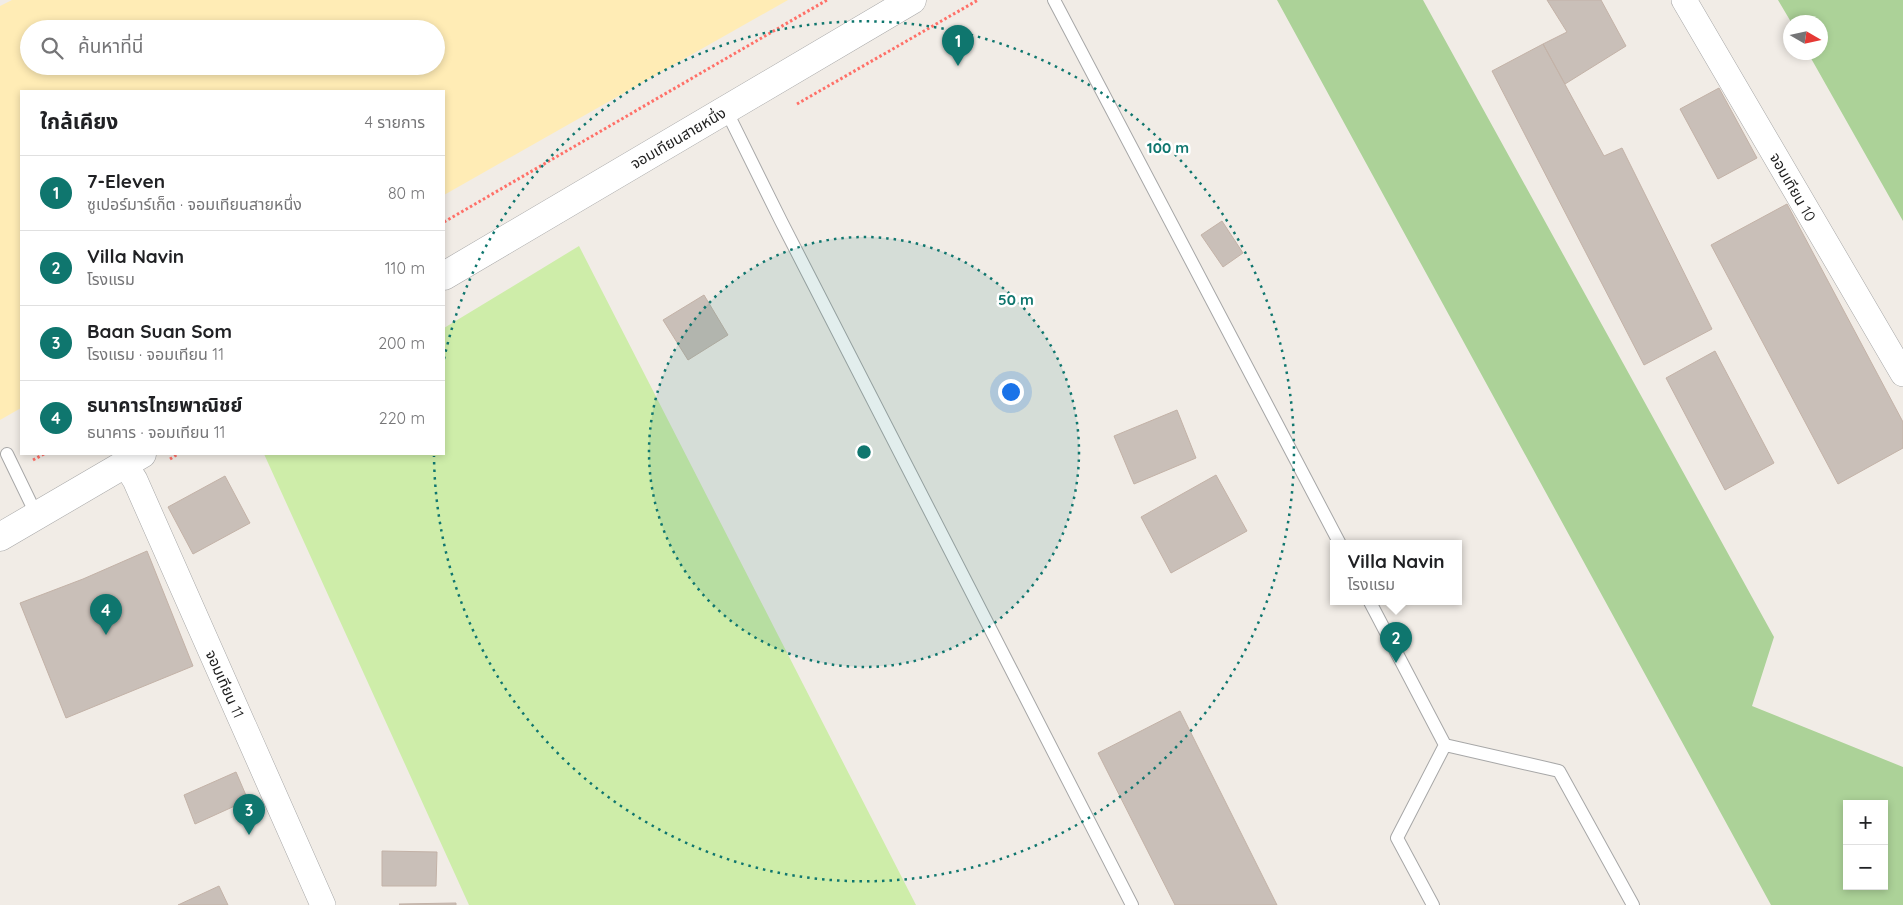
<!DOCTYPE html>
<html lang="th">
<head>
<meta charset="utf-8">
<style>
  body { margin:0; font-family:Quicksand,"Noto Sans Thai",sans-serif; background:#f6f6f6; color:#202124 }
  .controls { position:absolute; right:15px; bottom:15px; display:grid; overflow:hidden; border-radius:0px; box-shadow:0 2px 8px #0003 }
  .controls button { width:45px; height:45px; display:grid; place-items:center; padding:0; border:0; border-bottom:1px solid #e0e0e0; background:#fff; color:#202124; font:25px sans-serif }
  .compass { position:absolute; left:1783px; top:15px; width:45px; height:45px; border-radius:50%; background:#fff; box-shadow:0 2px 8px #0003; rotate:99deg }
  .you { position:absolute; left:1010px; top:391px; width:18px; height:18px; margin:-12px; border:4px solid #fff; border-radius:50%; background:#1a73e8; box-shadow:0 0 0 8px #1a73e833 }
  .badge { display:grid; place-items:center; width:32px; height:32px; border-radius:50%; background:#0f766e; color:#fff; font-size:16px; font-weight:700 }
  .pin { position:absolute; translate:-50% -41px; filter:drop-shadow(0 1px 2px #0008) }
  .pin::after { content:''; position:absolute; top:26px; width:18px; height:15px; background:inherit; clip-path:polygon(0 0,100% 0,50% 100%) }
  .popup { position:absolute; left:1330px; top:540px; width:132px; height:65px; box-sizing:border-box; display:grid; place-content:center; border-radius:0px; background:#fff; filter:drop-shadow(0 1px 4px #0005); font-size:16px; white-space:nowrap; color:#757577 }
  .popup b { font-size:19px; color:#202124 }
  .popup::after { content:''; position:absolute; left:50%; top:100%; margin-left:-10px; border:10px solid transparent; border-top-color:#fff }
  .list { margin:0; padding:0; list-style:none }
  h2 { display:flex; justify-content:space-between; align-items:center; height:65px; margin:0; padding:0 20px; font-size:21px }
  h2 small { font-size:16px; font-weight:400; color:#757577 }
  .list li { display:grid; grid-template-columns:32px 1fr auto; gap:15px; align-items:center; box-sizing:border-box; height:75px; padding:0 20px; border-top:1px solid #e0e0e0 }
  .list b { display:block; font-size:19px; white-space:nowrap }
  .list p { margin:0; font-size:16px; white-space:nowrap; color:#757577 }
  .list em { font-size:16px; font-style:normal; color:#757577 }
  .icon { flex:none; width:28px; height:28px; fill:none; stroke:currentColor; stroke-width:2; stroke-linecap:round; stroke-linejoin:round }
  .map { position:relative; flex:none; width:1903px; height:905px; overflow:hidden }
  .search { position:absolute; background:#fff; box-shadow:0 2px 8px #0003; left:20px; top:20px; width:425px; height:55px; display:flex; align-items:center; gap:12px; box-sizing:border-box; padding:0 18px; border-radius:28px; color:#757577; font-size:19px }
  .panel { position:absolute; background:#fff; box-shadow:0 2px 8px #0003; left:20px; top:90px; width:425px; height:365px; border-radius:0px }
  .map>svg:first-child { display:block }
  .grass { fill:#ceeda9 }
  .forest { fill:#acd298; fill-rule:evenodd }
  .sand { fill:#ffecb5; fill-rule:evenodd }
  .building { fill:#c9bfb8; stroke:#c3b2a7 }
  .lines { fill:none; stroke-linecap:round; stroke-linejoin:round }
  .service-casing { stroke:#a7a7a7; stroke-width:14 }
  .minor-casing { stroke:#a7a7a7; stroke-width:26 }
  .tertiary-casing { stroke:#a7a7a7; stroke-width:29 }
  .path { stroke:#ff7068; stroke-width:3; stroke-dasharray:2.5 2.5; stroke-linecap:butt }
  .service { stroke:#fff; stroke-width:12 }
  .minor { stroke:#fff; stroke-width:25 }
  .tertiary { stroke:#fff; stroke-width:28 }
  .ring { fill:none; stroke:#0f766e; stroke-width:2.5; stroke-dasharray:2.5 5 }
  .labels { text-anchor:middle; dominant-baseline:central; stroke-width:5; stroke-linejoin:round; paint-order:stroke }
  .street-label { font-size:15px; fill:#202020; stroke:#fff }
  .centre { fill:#0f766e; stroke:#fff; stroke-width:2.5 }
  .ring-label { font-size:15px; text-anchor:middle; font-weight:bold; fill:#0f766e; stroke:#fff; stroke-width:5; stroke-linejoin:round; paint-order:stroke }
</style>
</head>
<body>
<div class="map">
<svg width="1903" height="905" viewBox="0 0 1903 905">
  <rect width="100%" height="100%" fill="#f1ece6"/>
  <path class="grass" d="M579,246L916,905H469L264,454H444V328Z"/>
  <path class="forest" d="M1277,0H1423L1774,637L1752,706L1903,767V905H1771ZM1847,804H1884V886H1847Z
    M1778,0H1903V221L1808,53L1820,52V22H1791Z"/>
  <path class="sand" d="M12,0H788L444,195V91H21V408L0,420V6ZM29,29H436V66H29Z"/>
  <path class="building" d="M1547,0H1601L1626,46L1565,84L1543,44L1567,32Z
    M1543,44L1604,156L1622,148L1712,329L1644,365L1492,71Z
    M1719,88L1757,158L1718,179L1680,109Z
    M1787,204L1903,422V448L1838,484L1711,245Z
    M1222,221L1243,253L1223,267L1201,235Z
    M704,295L728,335L688,360L663,320Z
    M1715,351L1774,463L1725,490L1666,378Z
    M1177,410L1196,458L1134,484L1114,436Z
    M1216,475L1247,531L1171,573L1141,517Z
    M225,476L250,523L193,554L168,507Z
    M147,551L193,666L66,718L20,603L83,579Z
    M1180,711L1277,905H1175L1098,753Z
    M236,772L248,800L195,824L184,795Z
    M382,851L437,852L436,886H382Z
    M219,886L228,905H178Z
    M456,903V905H400L399,904Z"/>
  <g class="lines">
    <g class="service-casing">
      <path id="service" d="M1054,0L1340,544
        M726,110L781,221L1132,905
        M7,454L37,516
        M1370,602L1445,745L1559,771L1633,905
        M1433,905L1397,838L1445,745"/>
    </g>
    <g class="minor-casing">
      <path id="minor" d="M1684,0L1903,374
        M125,464L135,480L323,905"/>
    </g>
    <g class="tertiary-casing">
      <path id="tertiary" d="M444,276L912,0
        M0,537L142,454"/>
    </g>
    <path class="path" d="M797,104L978,0
      M444,222L827,0
      M170,459L178,454
      M33,460L44,454"/>
    <use href="#service" class="service"/>
    <use href="#minor" class="minor"/>
    <use href="#tertiary" class="tertiary"/>
  </g>
  <circle cx="864" cy="452" r="215" fill="#0f766e" fill-opacity=".12"/>
  <g class="ring">
    <circle cx="864" cy="452" r="215"/>
    <path d="M444 359A430 430 0 1 1 434 456"/>
  </g>
  <g class="labels">
    <g class="street-label">
      <text transform="translate(678 138) rotate(-30)">จอมเทียนสายหนึ่ง</text>
      <text transform="translate(1793 187) rotate(60)">จอมเทียน 10</text>
      <text transform="translate(225 684) rotate(66)">จอมเทียน 11</text>
    </g>
  </g>
  <circle cx="864" cy="452" r="8" class="centre"/>
  <g class="ring-label">
    <text x="1168" y="153">100 m</text>
    <text x="1016" y="305">50 m</text>
  </g>
</svg>
<div class="controls">
<button>+</button>
<button>−</button>
</div>
<svg class="compass" viewBox="-18 -18 36 36"><path d="M0-13l5 13h-10z" fill="#e53935"/><path d="M0 13l5-13h-10z" fill="#757577"/></svg>
<div class="you"></div>
<div class="pin badge" style="left:958px;top:66px">1</div>
<div class="pin badge" style="left:1396px;top:663px">2</div>
<div class="popup"><b>Villa Navin</b>โรงแรม</div>
<div class="pin badge" style="left:249px;top:835px">3</div>
<div class="pin badge" style="left:106px;top:635px">4</div>
<div class="search"><svg class="icon" aria-label="search" viewBox="0 0 24 24"><circle cx="10" cy="10" r="6"/><path d="M15 15l6 6"/></svg>ค้นหาที่นี่</div>
<section class="panel">
<h2>ใกล้เคียง<small>4 รายการ</small></h2>
<ul class="list">
<li><span class="badge">1</span><div><b>7-Eleven</b><p>ซูเปอร์มาร์เก็ต · จอมเทียนสายหนึ่ง</p></div><em>80 m</em></li>
<li><span class="badge">2</span><div><b>Villa Navin</b><p>โรงแรม</p></div><em>110 m</em></li>
<li><span class="badge">3</span><div><b>Baan Suan Som</b><p>โรงแรม · จอมเทียน 11</p></div><em>200 m</em></li>
<li><span class="badge">4</span><div><b>ธนาคารไทยพาณิชย์</b><p>ธนาคาร · จอมเทียน 11</p></div><em>220 m</em></li>
</ul>
</section>
</div>
</body>
</html>
